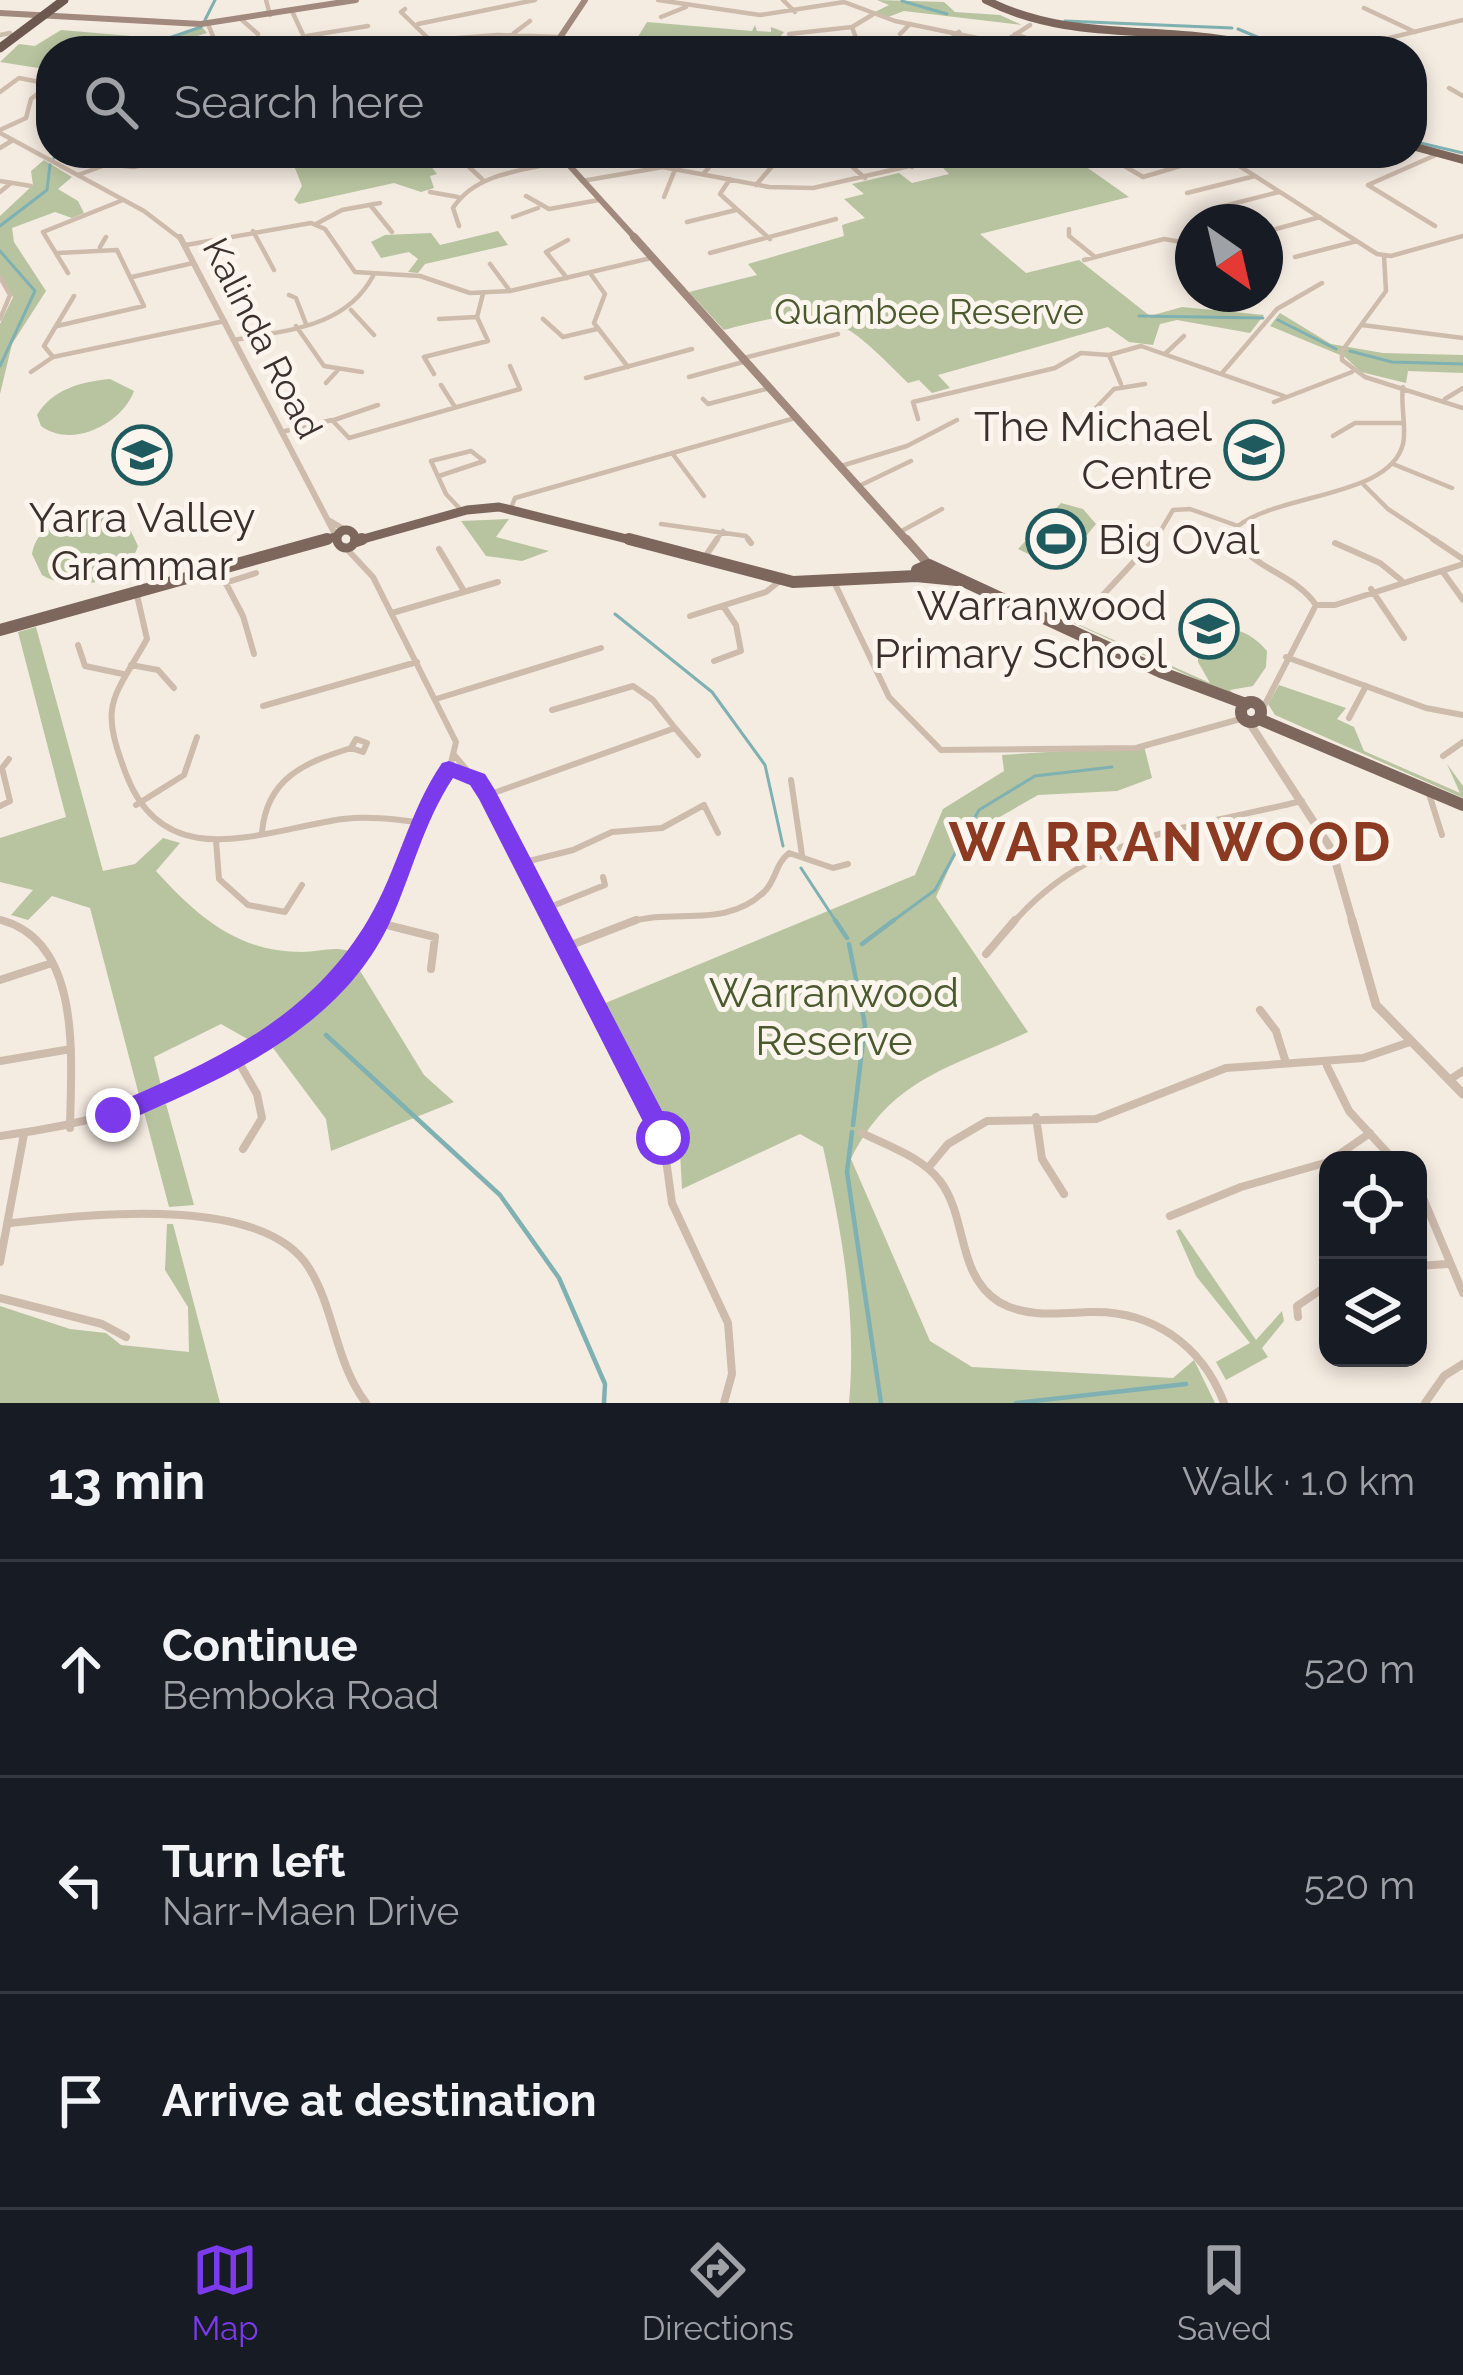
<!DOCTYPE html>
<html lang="en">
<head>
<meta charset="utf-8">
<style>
  body { margin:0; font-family:Raleway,sans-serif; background:#20242c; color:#f1f3f6 }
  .controls { position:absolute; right:36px; bottom:36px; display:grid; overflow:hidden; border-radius:24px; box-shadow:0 6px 18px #0003 }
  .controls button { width:108px; height:108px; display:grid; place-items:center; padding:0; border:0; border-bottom:3px solid #363941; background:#171b24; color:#f1f3f6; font:60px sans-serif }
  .compass { position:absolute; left:1175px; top:204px; width:108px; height:108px; border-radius:50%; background:#171b24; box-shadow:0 6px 18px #0003; rotate:146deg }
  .stop { position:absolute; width:36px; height:36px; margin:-27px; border:9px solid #7c3aed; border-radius:50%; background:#fff }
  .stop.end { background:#7c3aed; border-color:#fff; box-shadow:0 3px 12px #0008 }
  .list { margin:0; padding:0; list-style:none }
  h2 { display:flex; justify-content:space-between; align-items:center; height:156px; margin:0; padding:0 48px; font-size:51px }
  h2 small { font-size:39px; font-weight:400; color:#9ea1a6 }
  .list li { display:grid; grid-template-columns:78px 1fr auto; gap:36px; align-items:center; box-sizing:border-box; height:216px; padding:0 48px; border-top:3px solid #363941 }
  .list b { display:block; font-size:45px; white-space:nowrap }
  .list p { margin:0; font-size:39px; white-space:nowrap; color:#9ea1a6 }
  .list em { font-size:39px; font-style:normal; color:#9ea1a6 }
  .icon { flex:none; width:66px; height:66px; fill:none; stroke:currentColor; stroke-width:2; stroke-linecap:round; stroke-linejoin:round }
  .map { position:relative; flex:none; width:1463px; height:1403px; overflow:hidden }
  .search { position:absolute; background:#171b24; box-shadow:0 6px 18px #0003; left:36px; right:36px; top:36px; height:132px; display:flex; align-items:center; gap:30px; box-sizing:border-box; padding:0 42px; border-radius:48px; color:#9ea1a6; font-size:45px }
  .sheet { height:804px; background:#171b24 }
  nav { display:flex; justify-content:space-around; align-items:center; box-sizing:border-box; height:168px; border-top:3px solid #363941; background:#171b24; font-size:33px; color:#9ea1a6 }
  nav a { display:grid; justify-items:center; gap:6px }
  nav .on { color:#7c3aed }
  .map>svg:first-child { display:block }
  .green { fill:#b8c4a0 }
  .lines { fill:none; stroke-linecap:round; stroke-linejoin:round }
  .stream-far1 { stroke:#7fb0b2; stroke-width:3 }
  .stream { stroke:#7fb0b2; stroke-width:4.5 }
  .minor-far2 { stroke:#cdbbac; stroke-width:4.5 }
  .minor-far1 { stroke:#cdbbac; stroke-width:6 }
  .minor { stroke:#cdbbac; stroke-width:8 }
  .tertiary-far3 { stroke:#cdbbac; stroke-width:4.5 }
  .tertiary-far2 { stroke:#cdbbac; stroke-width:6 }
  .tertiary-far1 { stroke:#cdbbac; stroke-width:8 }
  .tertiary { stroke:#cdbbac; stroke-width:9 }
  .secondary-far2 { stroke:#a18a7d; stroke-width:6 }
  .secondary-far1 { stroke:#a18a7d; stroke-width:8 }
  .secondary { stroke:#a18a7d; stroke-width:9 }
  .primary-far2 { stroke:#7d675c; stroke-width:8 }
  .primary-far1 { stroke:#7d675c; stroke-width:9 }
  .primary { stroke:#7d675c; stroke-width:12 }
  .trunk { stroke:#6c584f; stroke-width:9 }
  .route { fill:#7c3aed }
  .labels { text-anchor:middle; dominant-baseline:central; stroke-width:10; stroke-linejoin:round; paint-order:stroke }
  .far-park-label { font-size:36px; fill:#4a5a2e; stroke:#fbf5ee }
  .far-street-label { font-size:36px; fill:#3b302b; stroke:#fbf5ee }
  .poi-label { font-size:42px; fill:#3b302b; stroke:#fbf5ee; text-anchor:end }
  .park-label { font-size:42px; fill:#4a5a2e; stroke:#fbf5ee }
  .district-label { font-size:54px; font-weight:bold; letter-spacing:3px; fill:#8c3b22; stroke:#fbf5ee }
</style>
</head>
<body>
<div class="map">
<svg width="1463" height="1403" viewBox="0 0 1463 1403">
  <rect width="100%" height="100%" fill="#f4ebe1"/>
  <path class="green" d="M877,0L944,2L955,12L1000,15L1022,25L904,11L888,17L875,12L889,5Z
    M647,22L752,31L755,25L757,31L771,32V27L784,32L780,37L786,42L741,51L561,45L565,39L633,45Z
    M202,27L207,33L150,51H51V70L0,62L19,44L35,46L61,30L143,37L132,49Z
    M421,153L437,174L430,176L434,188L421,192L394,183L299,204L294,200L302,186L291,158L267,153Z
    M974,153L1068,154L1129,197L980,234L1026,273L1079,260L1150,316L1182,307L1264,315L1250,333L1177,320L1160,324L1153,345L1129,342L1108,327L938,375L950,388L932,393L919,380L908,383C836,311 825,303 724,330L689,292L757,275L748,264L844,236L842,225L865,218L844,199L864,194L852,184L899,173L912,183L949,174L938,163Z
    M44,160L72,177L58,189L78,201L84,213L72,218L55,212L12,228L14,242L46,291L12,344L0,394V324L13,297L0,275V216L33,185L31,171Z
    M498,231L508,245L425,264L418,273L408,272L418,259L409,252L381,258L371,242L385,235L431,233L440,245Z
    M1280,313L1331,344L1383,353L1463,355V373L1408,371L1406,383L1361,372L1345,357L1270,326Z
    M110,379L134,391C122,424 72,449 41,426L37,415C53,389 80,382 110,379Z
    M1061,503L1083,509L1096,524L1059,569L1018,549Z
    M91,513L126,521L138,546C126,583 74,594 42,575L32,554C37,525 65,517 91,513Z
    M509,519L496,537L549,551L522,561L486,556L461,521Z
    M1037,606L1062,617L1080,613L1071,621L1210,683L1198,662V644C1221,620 1248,628 1267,651L1266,667L1253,686L1230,690L1239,699Z
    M36,627L103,871L135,864L163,838L180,843L156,871C197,916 237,952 302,952C319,952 332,946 349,951L307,998L251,1041L221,1024L154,1057L161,1086L139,1095L90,908L52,896L28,920L11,915L33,890L0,882V838L66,817L18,632Z
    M1279,685L1346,708L1337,719L1354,727L1364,751L1460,793L1447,764L1463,786V798L1275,715L1268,704Z
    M1144,746L1152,778L1117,791L1038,795L963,838L936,897L1028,1032C951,1068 891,1078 851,1159L930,1341L972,1367L1173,1378L1194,1360L1215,1403H849C857,1315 842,1233 823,1147L800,1134L682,1189L680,1151L603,1004L915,875L943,809L1004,771L1002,755Z
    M359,969L424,1075L454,1102L331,1151L326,1119L273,1048L320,1010Z
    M166,1104L194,1205L169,1207L144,1112Z
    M167,1224H173L220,1403H0V1306L70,1329L106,1333L121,1345L189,1352L188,1307L165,1270Z
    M1180,1229L1256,1340L1282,1311L1284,1321L1262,1348L1268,1357L1226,1380L1216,1362L1250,1343L1196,1276L1176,1231Z"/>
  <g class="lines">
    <path class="stream-far1" d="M902,1L947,14
      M205,20L215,0
      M1065,21L1232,28
      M1238,29L1291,51
      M677,43L684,48
      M131,51L201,27
      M1412,141L1463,153
      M54,158L58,153
      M0,226L47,190L50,165
      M0,251L35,291L0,366
      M1139,316L1263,318
      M1278,320L1336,349
      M1350,351L1392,362L1463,364
      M615,614L712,692L765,765L783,846
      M801,868L837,923
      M890,923L935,890L979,810L1035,776L1112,767"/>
    <path class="stream" d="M835,920L847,938
      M849,944L865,1025L853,1125
      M862,944L894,920
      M326,1035L500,1195L559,1278L605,1384L604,1403
      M852,1132L847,1172L881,1403
      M1016,1403L1186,1384"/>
    <path class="minor-far2" d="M266,0L270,15
      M658,0L760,15L844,2
      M783,0L795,12
      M844,2L895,21L1001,43
      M1364,8L1415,32
      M405,9L401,12L431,41
      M292,11L310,50
      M872,15L852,27L856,38L873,51
      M661,17L686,7
      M242,20L258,34
      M208,24L219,51
      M418,24L535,0
      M514,33L530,21
      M789,34L852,27
      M900,34L910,24
      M1015,34L1063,51
      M0,35L10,33
      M307,36L368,26
      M311,49L498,35L561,37
      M921,49L946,43L959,32
      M181,51L215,43
      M448,51H510
      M811,51L860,41
      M990,51L1030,25
      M1449,88L1463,96
      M0,92L19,78L50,84L31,99L26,118L0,130
      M0,148L13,140
      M454,153L482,179
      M895,153L912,167
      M1169,153L1185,164
      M1219,153L1377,254L1391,256L1463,236
      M1111,158L1143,177L1221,154
      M775,163L801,164
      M848,163L865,178
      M108,164L133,167L204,153
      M704,173L713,163L706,153
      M78,175L108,164L116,153
      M730,179L720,194L770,239
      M0,181L31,186
      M582,181L663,167L769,187L813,188L966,153
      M756,185L775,163L768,153
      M0,192L11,183
      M430,192L458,197
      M1187,193L1255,176
      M526,196L549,209L599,200
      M664,197L676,167
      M371,206L392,232
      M1212,209L1279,192
      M513,217L538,208
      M687,222L736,210
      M316,224L342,210L380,203
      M459,226L453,208C476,172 526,170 565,161
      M1435,226L1368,185L1438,154
      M1069,229V236L1095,257
      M253,231L274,270
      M1265,232L1320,217
      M186,245L311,223L325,229L355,272L420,276L470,293L510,291L651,258
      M100,247L106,237
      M710,253L836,219
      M1384,256L1386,291L1342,351V360L1365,377L1463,408
      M1295,257L1357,241
      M1084,260L1164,239L1193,244
      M490,264L510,291
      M1183,264L1179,254L1190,243
      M68,273L43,232L123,200
      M590,273L605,294L594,323L628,367
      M0,277L10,295L0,319
      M132,277L193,263
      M567,278L546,252L568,240
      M289,295L296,298L306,324
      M74,296L44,346L53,357L225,321
      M351,310L374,335
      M439,319L477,317
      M543,319L563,337L597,329
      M1362,325L1463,338
      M57,326L144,306L117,250L58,253
      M296,326L324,366L362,372
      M234,340C287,330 345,328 373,276
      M1166,353L1184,336
      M744,358L838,334
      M31,372L53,357
      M1223,372L1277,309L1322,283
      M434,374L424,357L488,341L477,317L483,294
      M689,377L743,362
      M586,378L692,349
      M326,383L337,371
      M1121,384L1109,355L1141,346L1284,396
      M441,385L455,407
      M703,399L708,404L766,389
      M1445,399L1463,388
      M1274,402L1352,372
      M918,419L913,402L1055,368L1081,353L1109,355
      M334,420L378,405
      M1096,424L1092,412L1114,389L1145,384
      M281,432L332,420L349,438L520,389L510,366
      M1333,436L1355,423H1402
      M672,453L704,496
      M1393,464L1452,488
      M841,466L907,446L957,420
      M439,476L484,461L471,451L431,461L446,494L462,511
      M1364,485L1388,509L1438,542
      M857,487L911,461
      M511,508L515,498L795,418
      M661,524L746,536L750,542
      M898,533L942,509
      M715,542L723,531
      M1154,542L1173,510L1190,509L1238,526
      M1237,542L1238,526C1281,493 1390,497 1403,444C1407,426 1400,406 1403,387"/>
    <path class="minor-far1" d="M748,539L751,543
      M1235,539C1255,570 1295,574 1316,605L1262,710
      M1433,539L1463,559
      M1335,543L1380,563L1401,580
      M344,546L373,577L456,742L451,763L422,813L377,923
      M439,549L464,591
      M705,557L717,539
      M220,572L243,616L254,654
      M1443,572L1463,600
      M225,583L256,573
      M835,584L889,697L941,750L1136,748L1244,718
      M1371,589L1404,638
      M137,595L147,639C112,701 99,703 126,774C165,877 263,830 343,819C368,816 393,819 417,822
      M1316,605H1335L1463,564
      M1089,610L1155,539
      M392,613L498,582
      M690,616L766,592L781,580
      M78,645L85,666L123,674
      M1286,657L1426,708L1463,715
      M714,661L741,651L736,625L723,606
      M131,665L158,670L174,688
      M436,699L601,648
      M263,706L417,662
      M1349,718L1366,686
      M675,728L698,755
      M356,739L367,743L363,752L351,748Z
      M455,756L488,795L553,923
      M1443,756L1463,742
      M449,769L473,778
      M791,780L802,855
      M1429,794L1442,835
      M488,795L675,728L653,700L633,686L552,710
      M136,805L184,775L197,737
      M0,806L10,801L2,768L9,759
      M262,832C267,778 304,763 351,748
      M216,840L219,879L248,905L285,912L302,885
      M521,863L573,850L612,832L662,828L704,805L718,833
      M545,909L605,885L603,877
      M0,920L12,923
      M628,923C672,907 725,930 764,892C776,881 775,864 789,853L833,868L848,864
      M1013,923C1091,833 1191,828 1302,801"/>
    <path class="minor" d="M1,920C83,942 71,1060 70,1128
      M552,920L663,1138L672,1203L728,1323L732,1374L724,1403
      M379,923L435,937L431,969
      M566,947L636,920
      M986,954L1015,920
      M0,980L52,963
      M1260,1010L1276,1031L1286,1063
      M0,1061L71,1049
      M238,1061L257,1094L262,1118L243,1149
      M1327,1066L1349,1111L1394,1160
      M1449,1080L1463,1071
      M1036,1117L1042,1159L1064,1194
      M862,1133C888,1146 922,1157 940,1181C968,1218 956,1275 999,1302C1026,1318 1060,1313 1090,1312C1152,1310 1202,1345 1224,1403
      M0,1136C146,1117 307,1060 379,920
      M1331,1160L1370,1133
      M928,1168L948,1144L987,1121L1096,1119L1226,1068L1363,1058L1410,1042
      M1418,1186L1463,1293
      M1170,1216L1241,1187L1328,1162
      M11,1223C86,1215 263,1193 309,1268C335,1310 335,1362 366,1403
      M0,1262L24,1134
      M1418,1266L1447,1264
      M0,1298L102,1324L126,1337
      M1298,1317L1297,1306L1328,1285
      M1425,1403L1444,1376L1463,1364"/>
    <path class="tertiary-far3" d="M1336,51L1463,20
      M0,133L144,211L182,240"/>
    <path class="tertiary-far2" d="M180,237L336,536
      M330,521L347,531"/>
    <path class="tertiary-far1" d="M1247,719L1332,850L1353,923"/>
    <path class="tertiary" d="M1352,920L1376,1005L1463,1094"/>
    <path class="secondary-far2" d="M0,13L201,24L356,0
      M551,51L585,0
      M558,153L637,240"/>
    <path class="secondary-far1" d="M634,237L908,542"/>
    <path class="secondary" d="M906,539L929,565"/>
    <path class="primary-far2" d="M986,0C1077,47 1177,20 1273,51
      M1412,146L1463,160"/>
    <path class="primary-far1" d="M337 539a9 9 0 1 1 18 0a9 9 0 1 1-18 0Z
      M356,541L467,510L499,507L639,542
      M316,542L335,537"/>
    <path class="primary" d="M629,539L793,582L916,576L957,580
      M356,541L362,539
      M917,570L929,565L1163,673L1246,704
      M0,630L327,539
      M1241 712a10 10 0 1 1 20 0a10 10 0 1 1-20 0Z
      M1259,719L1463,805"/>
    <path class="trunk" d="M0,48L64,0"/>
  </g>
  <path class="route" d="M449,761L485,774L495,790L672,1130V1145H655L479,799L470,785L453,778C423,823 412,874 390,922C340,1030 223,1079 122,1123H105V1108C209,1063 307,1023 368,920C398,870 408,813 442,763Z"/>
  <defs>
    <g id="university-ring" transform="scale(3)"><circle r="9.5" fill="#fbf5ee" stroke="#1f5a5e" stroke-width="1.5"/><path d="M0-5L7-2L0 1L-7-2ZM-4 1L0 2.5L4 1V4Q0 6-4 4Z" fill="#1f5a5e"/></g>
    <g id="school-ring" transform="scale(3)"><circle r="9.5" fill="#fbf5ee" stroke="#1f5a5e" stroke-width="1.5"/><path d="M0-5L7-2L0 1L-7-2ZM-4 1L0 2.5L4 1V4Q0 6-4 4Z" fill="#1f5a5e"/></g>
    <g id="stadium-ring" transform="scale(3)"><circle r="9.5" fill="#fbf5ee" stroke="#1f5a5e" stroke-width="1.5"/><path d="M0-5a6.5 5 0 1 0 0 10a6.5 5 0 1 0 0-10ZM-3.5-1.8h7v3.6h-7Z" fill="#1f5a5e"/></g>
  </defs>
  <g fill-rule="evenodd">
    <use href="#university-ring" x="1254" y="450"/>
    <use href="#school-ring" x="142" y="455"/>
    <use href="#stadium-ring" x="1056" y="539"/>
    <use href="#school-ring" x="1209" y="629"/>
  </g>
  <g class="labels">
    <g class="far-park-label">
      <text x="929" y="311">Quambee Reserve</text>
    </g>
    <g class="far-street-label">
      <text transform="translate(263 338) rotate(63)">Kalinda Road</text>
    </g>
    <g class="poi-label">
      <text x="1212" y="426">The Michael<tspan x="1212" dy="48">Centre</tspan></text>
      <text x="142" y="517" text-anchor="middle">Yarra Valley<tspan x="142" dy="48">Grammar</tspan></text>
      <text x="1098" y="539" text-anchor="start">Big Oval</text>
      <text x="1167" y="605">Warranwood<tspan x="1167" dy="48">Primary School</tspan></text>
    </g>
    <g class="park-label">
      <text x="834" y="992">Warranwood<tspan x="834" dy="48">Reserve</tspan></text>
    </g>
    <g class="district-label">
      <text x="1171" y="842">WARRANWOOD</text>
    </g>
  </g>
</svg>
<div class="controls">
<button><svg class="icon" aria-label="locate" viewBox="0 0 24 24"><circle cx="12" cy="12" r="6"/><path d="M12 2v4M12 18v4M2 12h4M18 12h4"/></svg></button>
<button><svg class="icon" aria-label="layers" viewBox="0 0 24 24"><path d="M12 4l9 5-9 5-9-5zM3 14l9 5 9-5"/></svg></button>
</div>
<svg class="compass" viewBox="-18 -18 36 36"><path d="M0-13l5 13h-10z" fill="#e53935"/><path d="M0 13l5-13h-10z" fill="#9ea1a6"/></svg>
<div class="stop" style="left:663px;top:1138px"></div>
<div class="stop end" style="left:113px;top:1115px"></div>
<div class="search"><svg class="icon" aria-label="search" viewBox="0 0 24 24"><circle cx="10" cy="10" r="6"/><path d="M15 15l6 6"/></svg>Search here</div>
</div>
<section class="sheet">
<h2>13 min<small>Walk · 1.0 km</small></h2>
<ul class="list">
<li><svg class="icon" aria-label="ahead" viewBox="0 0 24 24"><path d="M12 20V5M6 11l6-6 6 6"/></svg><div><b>Continue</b><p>Bemboka Road</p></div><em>520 m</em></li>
<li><svg class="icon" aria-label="left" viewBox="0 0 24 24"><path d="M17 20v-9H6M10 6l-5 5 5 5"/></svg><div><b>Turn left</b><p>Narr-Maen Drive</p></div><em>520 m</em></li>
<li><svg class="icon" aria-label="arrive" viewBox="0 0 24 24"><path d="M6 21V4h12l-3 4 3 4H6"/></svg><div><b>Arrive at destination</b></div></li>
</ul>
</section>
<nav>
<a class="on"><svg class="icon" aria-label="map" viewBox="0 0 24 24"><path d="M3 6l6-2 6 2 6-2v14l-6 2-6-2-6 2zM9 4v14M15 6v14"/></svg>Map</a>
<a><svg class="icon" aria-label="directions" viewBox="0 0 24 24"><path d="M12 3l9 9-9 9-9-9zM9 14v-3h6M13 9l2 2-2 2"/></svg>Directions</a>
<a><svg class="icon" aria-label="saved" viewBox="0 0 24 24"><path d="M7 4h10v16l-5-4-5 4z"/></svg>Saved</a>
</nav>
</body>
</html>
